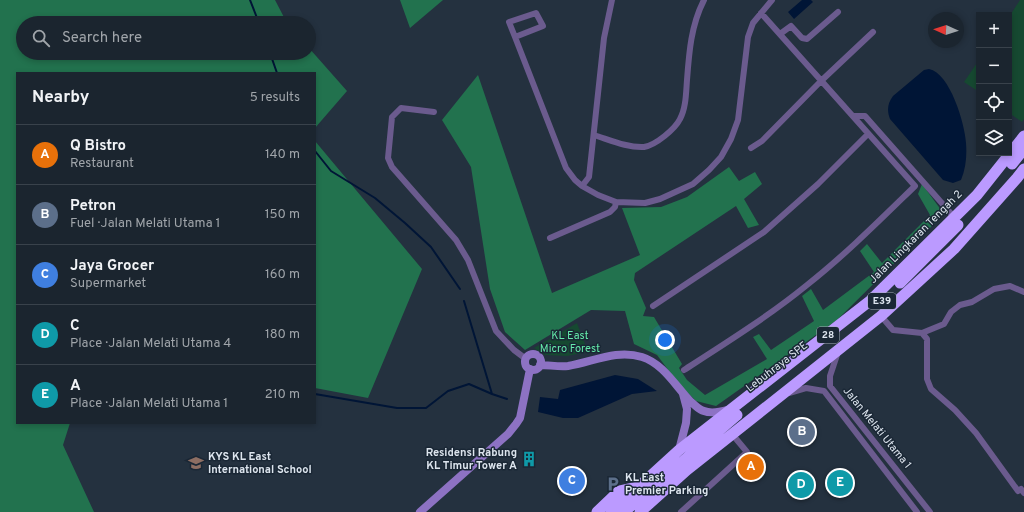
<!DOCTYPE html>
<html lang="en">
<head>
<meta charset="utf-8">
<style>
  body { margin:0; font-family:Overpass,sans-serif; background:#28313b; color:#f1f3f6 }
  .controls { position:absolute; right:12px; top:12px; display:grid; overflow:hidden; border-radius:0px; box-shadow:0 2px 6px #0003 }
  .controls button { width:36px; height:36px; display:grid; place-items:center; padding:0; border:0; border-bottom:1px solid #39424b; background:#1b252f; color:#f1f3f6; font:20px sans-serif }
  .compass { position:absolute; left:928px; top:12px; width:36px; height:36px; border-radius:50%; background:#1b252f; box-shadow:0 2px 6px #0003; rotate:273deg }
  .you { position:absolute; left:665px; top:340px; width:14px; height:14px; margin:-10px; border:3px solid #fff; border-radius:50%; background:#1a73e8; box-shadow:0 0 0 6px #1a73e833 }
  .badge { display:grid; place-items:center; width:26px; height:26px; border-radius:50%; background:#db2777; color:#fff; font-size:13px; font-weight:700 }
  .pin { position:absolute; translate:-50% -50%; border:2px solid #fff; box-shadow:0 1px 4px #0006 }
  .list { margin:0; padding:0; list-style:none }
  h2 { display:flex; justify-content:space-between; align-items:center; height:52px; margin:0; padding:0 16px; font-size:17px }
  h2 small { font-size:13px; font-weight:400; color:#a0a5aa }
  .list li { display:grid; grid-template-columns:26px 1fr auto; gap:12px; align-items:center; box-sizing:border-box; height:60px; padding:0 16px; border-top:1px solid #39424b }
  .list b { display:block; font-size:15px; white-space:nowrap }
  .list p { margin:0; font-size:13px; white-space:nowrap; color:#a0a5aa }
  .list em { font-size:13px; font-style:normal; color:#a0a5aa }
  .icon { flex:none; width:22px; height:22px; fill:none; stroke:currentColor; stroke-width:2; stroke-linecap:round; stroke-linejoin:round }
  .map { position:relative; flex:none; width:1024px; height:512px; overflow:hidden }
  .search { position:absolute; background:#1b252f; box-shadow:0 2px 6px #0003; left:16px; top:16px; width:300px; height:44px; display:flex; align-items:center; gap:10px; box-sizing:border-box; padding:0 14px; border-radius:22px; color:#a0a5aa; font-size:15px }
  .panel { position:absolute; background:#1b252f; box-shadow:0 2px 6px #0003; left:16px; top:72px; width:300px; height:352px; border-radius:0px }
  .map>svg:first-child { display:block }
  .green { fill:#164931 }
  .forest { fill:#22724e }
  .water { fill:#001536 }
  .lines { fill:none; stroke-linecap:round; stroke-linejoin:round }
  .stream { stroke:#001536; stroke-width:2 }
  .street { stroke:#6b5b8e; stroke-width:6 }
  .secondary { stroke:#8d72c3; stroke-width:8 }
  .highway { stroke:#bb9aff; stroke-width:11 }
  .labels { text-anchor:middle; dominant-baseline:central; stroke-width:3; stroke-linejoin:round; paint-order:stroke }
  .shield { fill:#1a2735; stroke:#a2acb6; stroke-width:1 }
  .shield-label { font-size:10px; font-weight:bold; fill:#dde5ee }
  .street-label { font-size:11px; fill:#dde5ee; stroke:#1a2735 }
  .park-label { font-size:11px; fill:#65ebab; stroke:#1a2735 }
  .poi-label { font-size:11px; font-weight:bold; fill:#dde5ee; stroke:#1a2735; text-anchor:start }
</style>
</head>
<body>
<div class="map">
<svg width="1024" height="512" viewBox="0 0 1024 512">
  <rect width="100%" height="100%" fill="#24313f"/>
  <path class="green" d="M1020,0H1024V119L1022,122L1009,113V17Z
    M979,60V92L964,82Z
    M577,323L588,352L567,356L545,355L534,348Z"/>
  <path class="forest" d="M0,0H275L287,23H23V53H309V48L347,91L315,128V73H17V423H70L63,445L94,512H0Z
    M400,0H443L410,28Z
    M478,75L552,293L640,255L622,208L661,207L687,197L729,167L739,181L755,172L762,184L744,199L759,225L748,228L736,206L635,273L634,280L646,308L643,316L654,317L682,364L679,368L687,380L705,395L767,359L753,337L759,334L771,350L814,321L802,296L811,289L823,310L874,272L860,251L867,244L882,263L930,215L918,194L922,184L944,214L837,320L716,406L696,401L678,383L657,355L634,344L625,311L591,310L525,350L505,332L490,289L471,167L442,120Z
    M315,141L422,269L368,398L315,388Z"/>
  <path class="water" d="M802,0H811L813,2L794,19L788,12Z
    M929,69C950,73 965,124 966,143C967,155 966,168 961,180L953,183L943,180L890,119C887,111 887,104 893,96L924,70Z
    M615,375L638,379L657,391L632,394L578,418H563L538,412L540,397L558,399L560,390Z"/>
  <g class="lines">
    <path class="stream" d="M250,0L259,23
      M270,53L277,73
      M315,151L331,171L375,198L405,223L431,247L460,289
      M464,301L492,394
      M315,394L397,408H426L448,391L469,384L492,394L507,399"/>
    <path class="street" d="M780,34L791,26L802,38L807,39L838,12
      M515,37L543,26L536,13L509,22L515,37L566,168L575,180L582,186L598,195L616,202L645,203L660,199L693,184L709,170L721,157L731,139L738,120L748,37L753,23L772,0
      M434,112L401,108L392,117L388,158L392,167L456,240L468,260L496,331L514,350L526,359
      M853,116H865L955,218
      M594,135C610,140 628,148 644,147C656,145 675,129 680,119C686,108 686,93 687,80C689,53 691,25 704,0
      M751,148L762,141L821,81L873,32
      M582,186L589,177L604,38L612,0
      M550,238L610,212L615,207L616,202
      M653,306L764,232L818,184L868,134
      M881,316L893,330L922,333L927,339V379L931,389L955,410L976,433L1018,491L1021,489L1024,493
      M922,333L944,324L951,312L960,305L972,302L994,289L1010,286L1024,292
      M838,352L830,376V386L930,512
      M684,370C726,343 769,316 807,285C845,255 880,220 915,186L761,13
      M789,393L806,388L824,391L917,512
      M681,512L747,452L732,434"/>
    <path class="secondary" d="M525 362a8 8 0 1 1 16 0a8 8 0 1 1-16 0Z
      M540,365C549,365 559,367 568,366C593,362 616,349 642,357C664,364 676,387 691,402C695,405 699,410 704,411C711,414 720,412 728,410
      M679,450L686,423L687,409L683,394
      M420,512L508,434L516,424L520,418L530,369"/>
    <path class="highway" d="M1012,164L1024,149
      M900,283L958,225
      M597,512L619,491L637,487
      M611,512L679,450L871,300L977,195L1024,136
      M624,512L737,415
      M640,512L687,470L881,316L954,249L1017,178L1024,169"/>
  </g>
  <defs>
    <g id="building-bare" transform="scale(1.2)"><path d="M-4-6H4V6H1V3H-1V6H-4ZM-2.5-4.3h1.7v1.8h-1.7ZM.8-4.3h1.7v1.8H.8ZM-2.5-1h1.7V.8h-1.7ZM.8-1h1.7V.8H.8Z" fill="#0f9aa8" stroke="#1a2735" stroke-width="2.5" paint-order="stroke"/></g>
    <g id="school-bare" transform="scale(1.2)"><path d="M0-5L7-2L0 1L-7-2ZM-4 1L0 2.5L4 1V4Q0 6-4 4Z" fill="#8d6e63" stroke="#1a2735" stroke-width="2.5" paint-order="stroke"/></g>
    <g id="parking-bare" transform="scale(1.2)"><path d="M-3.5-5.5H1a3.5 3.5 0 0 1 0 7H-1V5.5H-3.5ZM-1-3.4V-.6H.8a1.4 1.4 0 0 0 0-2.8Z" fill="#5c6f8a" stroke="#1a2735" stroke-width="2.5" paint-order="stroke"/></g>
  </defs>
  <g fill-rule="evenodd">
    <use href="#building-bare" x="529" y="459"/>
    <use href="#school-bare" x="196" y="463"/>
    <use href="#parking-bare" x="613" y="484"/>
  </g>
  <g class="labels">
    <g class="shield">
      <rect x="868" y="293" width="28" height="16" rx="3"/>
      <rect x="817" y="327" width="22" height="16" rx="3"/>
    </g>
    <g class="shield-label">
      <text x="882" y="301">E39</text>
      <text x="828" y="335">28</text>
    </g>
    <g class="street-label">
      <text transform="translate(916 237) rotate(-45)">Jalan Lingkaran Tengah 2</text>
      <text transform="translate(777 367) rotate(-38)">Lebuhraya SPE</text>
      <text transform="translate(877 428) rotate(51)">Jalan Melati Utama 1</text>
    </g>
    <g class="park-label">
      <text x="570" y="336">KL East<tspan x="570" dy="13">Micro Forest</tspan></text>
    </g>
    <g class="poi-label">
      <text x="517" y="453" text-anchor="end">Residensi Rabung<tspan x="517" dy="13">KL Timur Tower A</tspan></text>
      <text x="208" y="457">KYS KL East<tspan x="208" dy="13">International School</tspan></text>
      <text x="625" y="478">KL East<tspan x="625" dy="13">Premier Parking</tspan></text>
    </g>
  </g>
</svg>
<div class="controls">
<button>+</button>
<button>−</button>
<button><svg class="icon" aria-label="locate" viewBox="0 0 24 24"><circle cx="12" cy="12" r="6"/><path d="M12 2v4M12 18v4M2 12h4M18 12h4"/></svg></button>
<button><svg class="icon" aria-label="layers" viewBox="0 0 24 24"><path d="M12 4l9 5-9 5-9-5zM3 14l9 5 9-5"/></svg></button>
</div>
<svg class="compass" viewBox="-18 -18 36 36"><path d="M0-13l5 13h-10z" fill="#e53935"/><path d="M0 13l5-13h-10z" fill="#a0a5aa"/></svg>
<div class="you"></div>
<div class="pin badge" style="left:751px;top:467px;background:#e8710a">A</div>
<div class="pin badge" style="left:802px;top:432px;background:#5c6f8a">B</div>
<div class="pin badge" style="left:572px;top:481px;background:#3f7fe0">C</div>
<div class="pin badge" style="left:801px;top:485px;background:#0f9aa8">D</div>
<div class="pin badge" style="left:840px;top:483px;background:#0f9aa8">E</div>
<div class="search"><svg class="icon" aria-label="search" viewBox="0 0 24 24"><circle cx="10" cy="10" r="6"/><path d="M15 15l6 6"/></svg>Search here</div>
<section class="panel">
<h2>Nearby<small>5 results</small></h2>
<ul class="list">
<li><span class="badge" style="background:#e8710a">A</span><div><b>Q Bistro</b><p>Restaurant</p></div><em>140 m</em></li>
<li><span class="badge" style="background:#5c6f8a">B</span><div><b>Petron</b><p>Fuel · Jalan Melati Utama 1</p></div><em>150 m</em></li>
<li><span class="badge" style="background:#3f7fe0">C</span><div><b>Jaya Grocer</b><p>Supermarket</p></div><em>160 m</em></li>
<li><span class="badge" style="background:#0f9aa8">D</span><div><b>C</b><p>Place · Jalan Melati Utama 4</p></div><em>180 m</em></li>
<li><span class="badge" style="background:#0f9aa8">E</span><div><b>A</b><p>Place · Jalan Melati Utama 1</p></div><em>210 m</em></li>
</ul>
</section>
</div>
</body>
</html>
